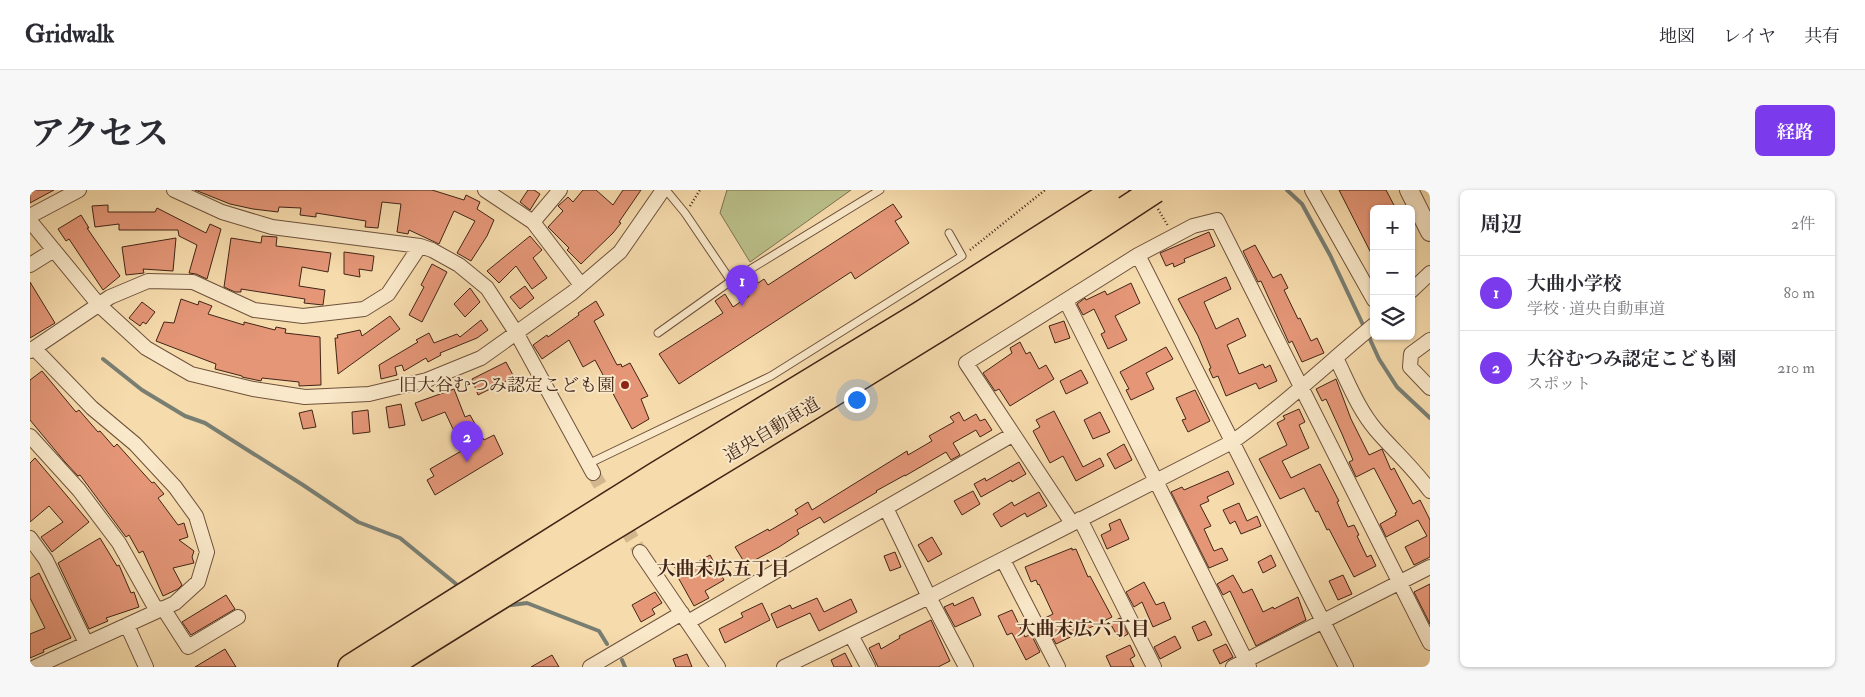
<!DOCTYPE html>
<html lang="ja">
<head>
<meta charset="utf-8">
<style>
  body { margin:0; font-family:"IM FELL Double Pica","Noto Serif JP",serif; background:#f7f7f7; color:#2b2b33 }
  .controls { position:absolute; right:15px; top:15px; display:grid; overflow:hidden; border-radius:8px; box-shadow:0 1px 4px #0004 }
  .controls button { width:45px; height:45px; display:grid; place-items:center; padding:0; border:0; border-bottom:1px solid #e1e1e2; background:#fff; color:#2b2b33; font:25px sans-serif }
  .you { position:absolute; left:826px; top:209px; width:18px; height:18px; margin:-12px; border:4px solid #fff; border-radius:50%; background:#1a73e8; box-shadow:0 0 0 8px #1a73e833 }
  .badge { display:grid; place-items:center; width:32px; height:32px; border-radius:50%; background:#7c3aed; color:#fff; font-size:16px; font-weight:700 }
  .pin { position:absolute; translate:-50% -41px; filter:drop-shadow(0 1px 2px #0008) }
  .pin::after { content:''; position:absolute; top:26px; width:18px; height:15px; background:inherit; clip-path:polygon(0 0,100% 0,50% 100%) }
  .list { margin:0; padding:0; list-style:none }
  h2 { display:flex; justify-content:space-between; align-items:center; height:65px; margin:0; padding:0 20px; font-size:21px }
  h2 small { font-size:16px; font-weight:400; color:#7c7c81 }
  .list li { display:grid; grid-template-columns:32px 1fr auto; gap:15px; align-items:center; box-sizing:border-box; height:75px; padding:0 20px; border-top:1px solid #e1e1e2 }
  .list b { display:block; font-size:19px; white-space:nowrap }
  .list p { margin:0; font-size:16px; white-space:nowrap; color:#7c7c81 }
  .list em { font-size:16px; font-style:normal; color:#7c7c81 }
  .icon { flex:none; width:28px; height:28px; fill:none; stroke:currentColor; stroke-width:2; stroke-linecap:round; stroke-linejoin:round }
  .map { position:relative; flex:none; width:1400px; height:477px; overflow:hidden; border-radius:8px }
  header { display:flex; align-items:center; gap:30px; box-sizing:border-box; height:70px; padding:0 25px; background:#fff; border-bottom:1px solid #e1e1e2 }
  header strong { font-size:24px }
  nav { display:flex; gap:28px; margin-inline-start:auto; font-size:18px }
  .intro { display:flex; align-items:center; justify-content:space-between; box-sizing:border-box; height:120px; padding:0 30px }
  h1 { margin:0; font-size:35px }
  .button { padding:12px 22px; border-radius:8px; background:#7c3aed; color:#fff; font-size:18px; font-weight:700 }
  main { display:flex; gap:30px; padding:0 30px }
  aside { flex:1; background:#fff; border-radius:8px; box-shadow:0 1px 4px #0004 }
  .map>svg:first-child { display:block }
  .green { fill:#bbc08a; stroke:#7e7250 }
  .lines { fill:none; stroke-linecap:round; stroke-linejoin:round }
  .stream { stroke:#797e73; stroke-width:4 }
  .building { fill:#e49677; stroke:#422517 }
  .minor-tunnel { stroke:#d2b78e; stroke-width:14; stroke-dasharray:14 7; stroke-linecap:butt }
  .service-casing { stroke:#6f523c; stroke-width:9 }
  .minor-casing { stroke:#6f523c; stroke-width:16 }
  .tertiary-casing { stroke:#6f523c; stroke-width:20 }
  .motorway-casing { stroke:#422517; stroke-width:28 }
  .path { stroke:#422517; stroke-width:2.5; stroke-dasharray:1 2.5; stroke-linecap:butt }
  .service { stroke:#f9e8c9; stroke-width:7 }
  .minor { stroke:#f9e8c9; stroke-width:14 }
  .tertiary { stroke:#f9e8c9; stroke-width:18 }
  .motorway { stroke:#f6dbac; stroke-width:25 }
  .motorway-bridge-casing { stroke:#422517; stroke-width:28; stroke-linecap:butt }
  .motorway-bridge { stroke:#f6dbac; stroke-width:25 }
  .poi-dot { fill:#8f2418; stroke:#f9e8c9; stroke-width:2 }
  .labels { text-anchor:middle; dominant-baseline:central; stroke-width:4; stroke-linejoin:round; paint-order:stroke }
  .poi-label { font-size:18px; fill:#422517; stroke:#f9e8c9; text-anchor:end }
  .street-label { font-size:18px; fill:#422517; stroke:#f9e8c9 }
  .neighbourhood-label { font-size:19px; font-weight:bold; fill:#422517; stroke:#f9e8c9 }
</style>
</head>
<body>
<header>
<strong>Gridwalk</strong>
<nav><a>地図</a><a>レイヤ</a><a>共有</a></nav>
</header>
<div class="intro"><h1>アクセス</h1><a class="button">経路</a></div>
<main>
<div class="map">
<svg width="1400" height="477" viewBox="0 0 1400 477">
  <rect width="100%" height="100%" fill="#f6dbac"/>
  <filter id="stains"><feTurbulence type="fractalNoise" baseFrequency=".004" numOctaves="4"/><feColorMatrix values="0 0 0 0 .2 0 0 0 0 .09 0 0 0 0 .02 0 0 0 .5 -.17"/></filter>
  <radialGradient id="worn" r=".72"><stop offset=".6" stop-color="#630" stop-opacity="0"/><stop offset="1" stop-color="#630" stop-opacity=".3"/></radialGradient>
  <path class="green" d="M697,0H821L720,72L690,23Z"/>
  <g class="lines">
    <path class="stream" d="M1257,0L1272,14L1284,36L1300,65L1335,139
      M1338,145L1349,169L1367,197L1400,228
      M73,169L112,200L155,226L175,233L273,295L328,332L370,348L431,398
      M475,416L497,413L569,441L577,454
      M592,470L595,477"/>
  </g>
  <path class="building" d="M0,0H24L0,13Z
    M165,0H402L434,10L436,5L450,12L447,19L464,30L457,46L441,71L427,63L445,31L424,21L409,54L379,40L378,44L367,42L371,14L352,12L348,38L335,37L336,31L286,23V27L270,25L271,18L249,17L248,22L223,19L200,14Z
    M498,0H504L510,4L500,20L490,12Z
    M553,0H566L583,15L593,0H611L589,32L591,33L583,43L551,74L537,60L539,58L518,37L533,21L528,16L538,7L543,12Z
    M1309,0H1356L1366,19H1344V69Z
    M863,14L872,27L865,31L879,53L825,89L821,82L649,194L629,164L693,123L685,111L695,104L703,117L719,106L710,93L723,85L728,93L734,89L738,95Z
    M78,15V22H125L127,18L176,43L180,34L191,39L177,89L166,84L159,83L167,55L149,46L148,40H89V34L65,37L62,16Z
    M51,25L59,38H57L90,86L73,100L39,49L36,51L28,39Z
    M1179,42L1185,56L1154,69L1155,72L1144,77L1143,73L1136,76L1130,63Z
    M232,46L247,47L246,56L301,63L298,82L272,77L269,96L295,100L293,115L274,113L275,109L211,99V102H205L194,97L201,48L231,53Z
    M500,46L512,60L503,68L517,88L502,99L486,76L469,93L457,81Z
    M146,48L143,81L113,79L114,83L96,85L92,57Z
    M1225,55L1243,88L1251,84L1258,98L1254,100L1268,129L1270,128L1281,151L1287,148L1294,163L1272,172L1262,151L1259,153L1231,91L1228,92L1213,61Z
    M314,62L344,66L342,81L329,79L330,87L314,84Z
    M402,74L417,82L392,132L379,125L394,97L391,95Z
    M1196,87L1201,99L1174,112L1186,139L1208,128L1216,146L1197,155L1209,184L1233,174L1235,178L1240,175L1247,191L1229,199L1226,193L1196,206L1188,186L1183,188L1179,179L1181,178L1168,146L1148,109Z
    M0,92L25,133L0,148Z
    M1101,93L1110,113L1085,126L1097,150L1078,159L1071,144L1075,142L1064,119L1053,125L1047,114L1055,108L1056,110L1075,101L1077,105Z
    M495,96L504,108L490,119L480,107Z
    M440,98L450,112L435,127L424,114Z
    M151,109L168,115L169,111L182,116L178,124L214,135V132L245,140L246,137L256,139L255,143L290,147L291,195L269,196V192L232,188L231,191L212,187V186L185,179L186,174L126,151L134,132L144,133Z
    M566,111L574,125L564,131L587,175L591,174L592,177L600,173L618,206L611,209L619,229L602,239L565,170L553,177L539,150L512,169L503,155L517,145L518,147L549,125L548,123Z
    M112,112L125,122L116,134L113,132L110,136L99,128Z
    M360,126L370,139L308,184L305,148H308L307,145L330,140L332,146Z
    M451,130L458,140L447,148L410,163L411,165L398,172L396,168L374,181L372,175L365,177L367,185L351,189L349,175L388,152L386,150L399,143L404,153L427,144L430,147Z
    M1034,131L1040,148L1025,153L1019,136Z
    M990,152L996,164L1000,162L1009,179L1016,175L1024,189L980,216L969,199L965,201L953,183L982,163L980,158Z
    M1136,157L1143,169L1116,183L1124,199L1101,210L1096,200L1099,199L1090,182Z
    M476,172L484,187L448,205L442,189Z
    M1051,180L1058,193L1036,204L1030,191Z
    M12,181L46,222L49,220L68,242L70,241L84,257L87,254L122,293L124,292L134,304L128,308L148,335L154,333L158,347L149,350L164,361L162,367L164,373L143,378L152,395L148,399L133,406L113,361L109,363L99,345L96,347L50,285L48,286L35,272L0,230V190Z
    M1306,189L1321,229L1339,265L1352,259L1361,280L1364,278L1383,314L1390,310L1400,330V367L1384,375L1375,357L1397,346L1388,330L1356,347L1350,334L1366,325L1365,323L1367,322L1344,278L1326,287L1319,272L1323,270L1312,244L1296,209L1292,211L1286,199Z
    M424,199L435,227L440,225L454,250L464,245L473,264L405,305L397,290L404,286L400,279L433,260L415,222L392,231L385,213Z
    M1165,200L1180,231L1158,242L1152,230L1156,229L1146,208Z
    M371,214L375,235L359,238L356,217Z
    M1269,219L1275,232L1269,235L1279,258L1252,271L1261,288L1290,274L1309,311L1307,312L1318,337L1324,335L1329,345L1327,346L1337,367L1341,365L1346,376L1324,387L1299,339L1297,340L1288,321L1286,322L1274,298L1250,309L1229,269L1257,255L1247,233L1255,229L1253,226Z
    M282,220L286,237L273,239L269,223Z
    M338,220L340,242L323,244L322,222Z
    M1024,221L1053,277L1070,268L1074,276L1046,291L1033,266L1020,273L1003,241L1010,237L1006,230Z
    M929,222L934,231L946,224L950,231L955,229L962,240L950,247L946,240L923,253L930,265L921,270L916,262L875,286V285L846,301L847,302L794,333L790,327L767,340L769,344L749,357L716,375L705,357L738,339L739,341L768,324L765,320L778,312L782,320L877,261L878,265L902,251L899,246L924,232L920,227Z
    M1070,222L1080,242L1063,249L1054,230Z
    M1094,254L1102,270L1085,279L1077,264Z
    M5,268L59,332L22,362L11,347L33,332L19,316L0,332V273Z
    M989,272L996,284L982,292L981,290L951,307L944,294L955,288L956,291Z
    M1198,281L1204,294L1177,307L1179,311L1170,315L1181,336L1174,339L1184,361L1192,358L1198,370L1179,378L1141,302L1152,297L1154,300Z
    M943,301L950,314L932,325L924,311Z
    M1009,302L1017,316L997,327L995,323L971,337L963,324L982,312L984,316Z
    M1209,313L1217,331L1227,326L1231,336L1211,344L1205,331L1200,334L1193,320Z
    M1090,329L1099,349L1077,359L1071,345L1081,340L1079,334Z
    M902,347L912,364L898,372L888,355Z
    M70,348L87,376L89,375L101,403L104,402L109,417L76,428L78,431L59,439L28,373Z
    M1042,358V360L1046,359L1058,387L1060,386L1082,427L1026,454L1013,429L1023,424L1009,394L1008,395L1006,390L1001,392L995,377Z
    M865,362L871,377L860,381L854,366Z
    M680,365L694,390L675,401L679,408L664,416L645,382L647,381L644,376L656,369L660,376Z
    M1241,365L1246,376L1233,383L1228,372Z
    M9,383L41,448L13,460L14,462L0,468V444L15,438L0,408V388Z
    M1203,385L1213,403L1222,399L1233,422L1243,417L1244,419L1268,407L1276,430L1226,456L1200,401L1193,405L1187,394Z
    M1313,385L1322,404L1308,410L1299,391Z
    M1114,392L1126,415L1134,412L1141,429L1123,437L1112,412L1104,417L1096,402Z
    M1400,394V434L1384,402Z
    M625,402L632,413L622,419L625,424L611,432L602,415Z
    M196,405L205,419L161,445L152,432Z
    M943,407L951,425L925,437L914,417L923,413L924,416Z
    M787,408L794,422L821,409L827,422L789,441L780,423L747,438L741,424L760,415L762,419Z
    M732,413L740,430L695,453L689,439L713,427L711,423Z
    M982,420L995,447L1001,444L1010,462L996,470L982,443L977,445L968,426Z
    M1090,428L1098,444L1089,449L1080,433Z
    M901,430L920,471L908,477H848L839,458L849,453L851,459L870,448L869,446Z
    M1175,431L1182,445L1168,451L1162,437Z
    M1145,446L1151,458L1130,469L1124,457Z
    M1196,454L1203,467L1190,474L1183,460Z
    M1100,455L1105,466L1100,469L1104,477H1081L1076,466Z
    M195,459L206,477H165Z
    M815,463L822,477H804L801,470Z
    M657,464L662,477H646L643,469Z
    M522,465L529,477H501Z"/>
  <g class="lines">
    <path class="minor-tunnel" d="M563,283L610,362"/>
    <g class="service-casing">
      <path id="service" d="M636,0L655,23L701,91L850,0
        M628,143L701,91
        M558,274L741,186L932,66L919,43"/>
    </g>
    <g class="minor-casing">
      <path id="minor" d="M144,0L192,22L242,37L390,56L402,60L429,75L457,98L487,144L563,283
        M455,0L503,32L551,95
        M1282,0L1344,110
        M0,26L49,0
        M0,31L69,115L116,158L161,184L223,199L275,207L339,204L397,190L451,168L542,103L590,62L633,0
        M503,32L530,0
        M1108,65L1316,477
        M0,75L24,60
        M1381,101L1400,83
        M1036,111L1219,477
        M1400,150L1381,164L1380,177L1400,198
        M4,158L62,218L105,254L145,297L166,326L177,362L168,392L145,413L5,477
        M0,161L80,107L118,91L163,92L224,120L273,126L334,119L358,104L390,56
        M1306,168C1318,192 1328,219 1346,240C1364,261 1383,277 1400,301
        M0,246L49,300L89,353L127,421
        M856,318L899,407L936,477
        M1050,329L1124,477
        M1042,333L936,173L1108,65L1163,36L1187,30L1400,453
        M0,348L16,370L56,453
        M610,362L688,477
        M973,370L1028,477
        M133,418L158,457L208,427
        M658,432L982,245
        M97,435L116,477
        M821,445L838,477
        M560,477L652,423
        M754,477L899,407L1202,252C1252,217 1297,174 1344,135
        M1203,477L1400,377"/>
    </g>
    <g class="tertiary-casing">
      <path id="tertiary" d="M1379,0L1400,42"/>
    </g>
    <g class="motorway-casing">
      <path id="motorway" d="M321,477L626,285L891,124L1086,0
        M357,477C602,322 854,178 1096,19"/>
    </g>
    <path class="path" d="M660,16L670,0
      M1128,19L1138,36
      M940,60L1015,0"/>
    <use href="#service" class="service"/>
    <use href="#minor" class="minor"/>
    <use href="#tertiary" class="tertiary"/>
    <use href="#motorway" class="motorway"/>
    <g class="motorway-bridge-casing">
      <path id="motorway-bridge" d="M1096,19L1125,0"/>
    </g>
    <use href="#motorway-bridge" class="motorway-bridge"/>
  </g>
  <circle class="poi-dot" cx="595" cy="195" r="5"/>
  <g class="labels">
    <g class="poi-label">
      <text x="585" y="195">旧大谷むつみ認定こども園</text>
    </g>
    <g class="street-label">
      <text transform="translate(742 240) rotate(-31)">道央自動車道</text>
    </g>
    <g class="neighbourhood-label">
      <text x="693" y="379">大曲末広五丁目</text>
      <text x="1053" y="439">大曲末広六丁目</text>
    </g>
  </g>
  <rect width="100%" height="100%" filter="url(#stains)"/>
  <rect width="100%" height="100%" fill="url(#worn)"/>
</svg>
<div class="controls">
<button>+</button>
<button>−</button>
<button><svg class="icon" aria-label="layers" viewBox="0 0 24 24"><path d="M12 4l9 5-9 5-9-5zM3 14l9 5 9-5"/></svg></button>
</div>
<div class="you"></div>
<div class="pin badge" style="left:712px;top:116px">1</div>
<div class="pin badge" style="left:437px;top:272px">2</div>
</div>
<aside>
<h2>周辺<small>2件</small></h2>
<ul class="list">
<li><span class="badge">1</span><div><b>大曲小学校</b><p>学校 · 道央自動車道</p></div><em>80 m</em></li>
<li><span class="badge">2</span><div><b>大谷むつみ認定こども園</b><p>スポット</p></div><em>210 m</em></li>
</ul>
</aside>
</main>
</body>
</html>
